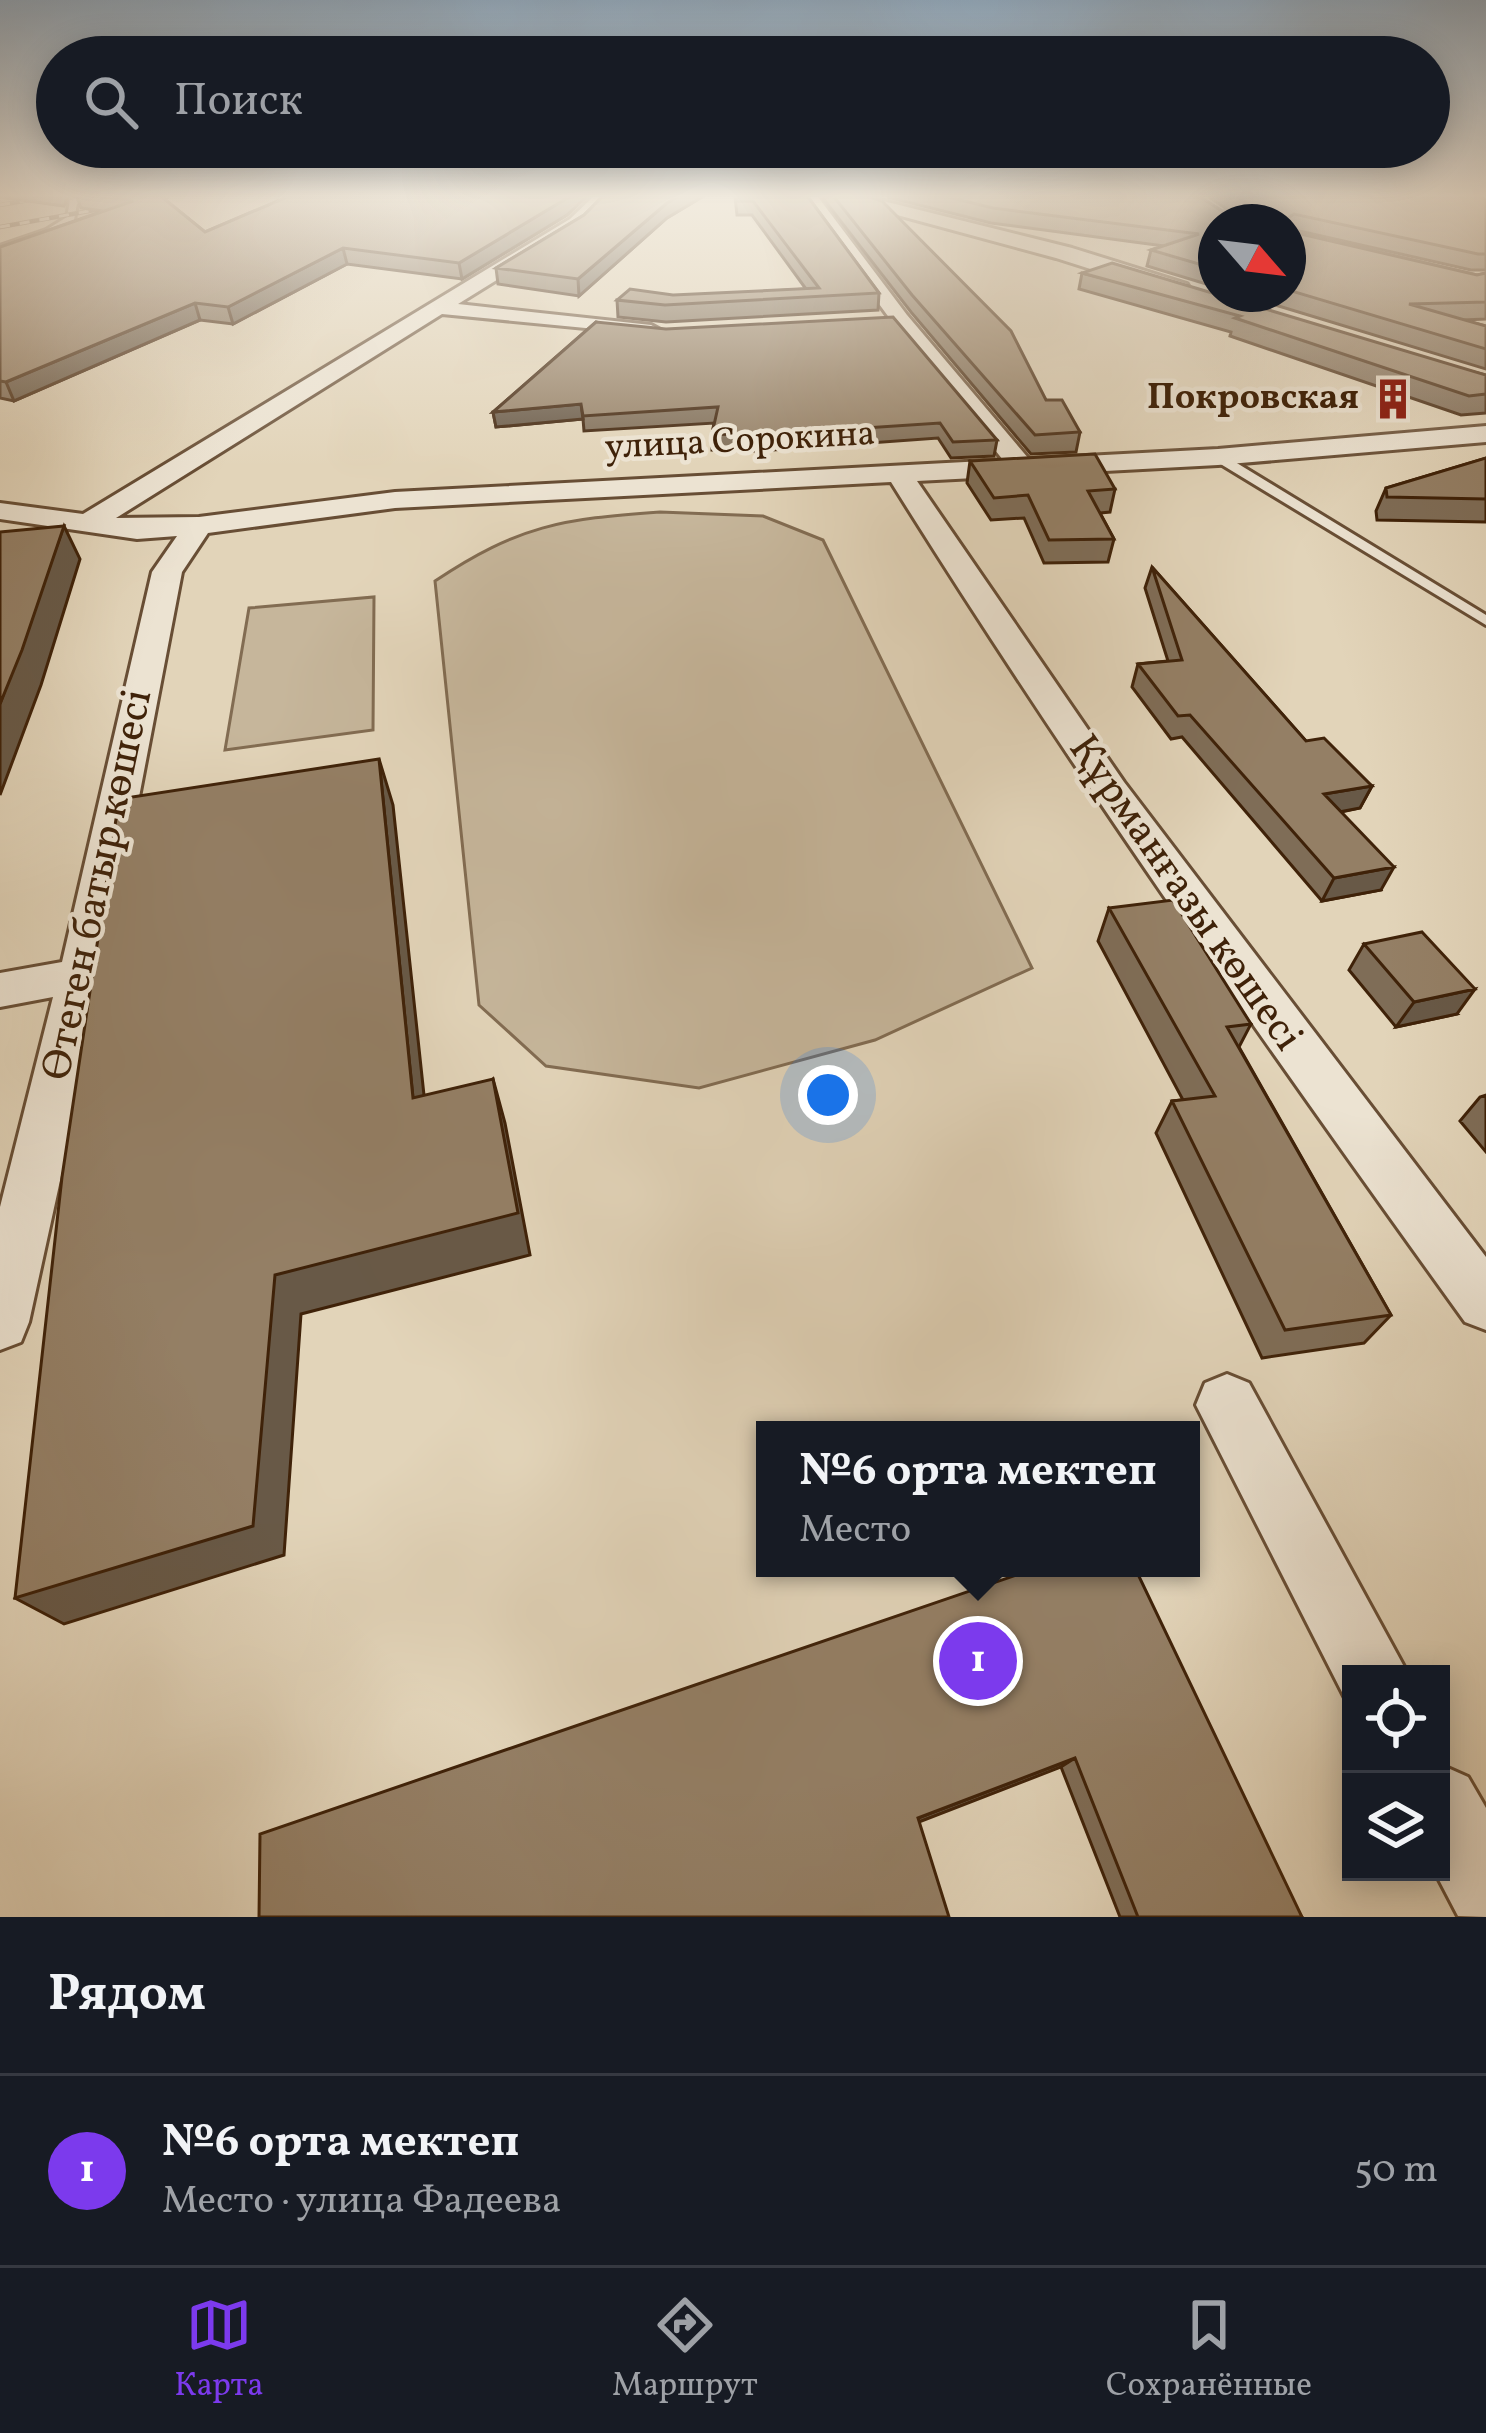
<!DOCTYPE html>
<html lang="ru">
<head>
<meta charset="utf-8">
<style>
  body { margin:0; font-family:Vollkorn,serif; background:#20242c; color:#f1f3f6 }
  .controls { position:absolute; right:36px; bottom:36px; display:grid; overflow:hidden; border-radius:0px; box-shadow:0 6px 30px #0003 }
  .controls button { width:108px; height:108px; display:grid; place-items:center; padding:0; border:0; border-bottom:3px solid #363941; background:#171b24; color:#f1f3f6; font:60px sans-serif }
  .compass { position:absolute; left:1198px; top:204px; width:108px; height:108px; border-radius:50%; background:#171b24; box-shadow:0 6px 30px #0003; rotate:118deg }
  .you { position:absolute; left:828px; top:1095px; width:42px; height:42px; margin:-30px; border:9px solid #fff; border-radius:50%; background:#1a73e8; box-shadow:0 0 0 18px #1a73e833 }
  .badge { display:grid; place-items:center; width:78px; height:78px; border-radius:50%; background:#7c3aed; color:#fff; font-size:39px; font-weight:700 }
  .pin { position:absolute; translate:-50% -50%; border:6px solid #fff; box-shadow:0 3px 12px #0006 }
  .popup { position:absolute; left:756px; top:1421px; width:444px; height:156px; box-sizing:border-box; display:grid; place-content:center; border-radius:0px; background:#171b24; filter:drop-shadow(0 3px 9px #0005); font-size:39px; white-space:nowrap; color:#9ea1a6 }
  .popup b { font-size:45px; color:#f1f3f6 }
  .popup::after { content:''; position:absolute; left:50%; top:100%; margin-left:-24px; border:24px solid transparent; border-top-color:#171b24 }
  .list { margin:0; padding:0; list-style:none }
  h2 { display:flex; justify-content:space-between; align-items:center; height:156px; margin:0; padding:0 48px; font-size:51px }
  h2 small { font-size:39px; font-weight:400; color:#9ea1a6 }
  .list li { display:grid; grid-template-columns:78px 1fr auto; gap:36px; align-items:center; box-sizing:border-box; height:192px; padding:0 48px; border-top:3px solid #363941 }
  .list b { display:block; font-size:45px; white-space:nowrap }
  .list p { margin:0; font-size:39px; white-space:nowrap; color:#9ea1a6 }
  .list em { font-size:39px; font-style:normal; color:#9ea1a6 }
  .icon { flex:none; width:66px; height:66px; fill:none; stroke:currentColor; stroke-width:2; stroke-linecap:round; stroke-linejoin:round }
  .map { position:relative; flex:none; width:1486px; height:1917px; overflow:hidden }
  .search { position:absolute; background:#171b24; box-shadow:0 6px 30px #0003; left:36px; right:36px; top:36px; height:132px; display:flex; align-items:center; gap:30px; box-sizing:border-box; padding:0 42px; border-radius:66px; color:#9ea1a6; font-size:45px }
  .sheet { height:348px; background:#171b24 }
  nav { display:flex; justify-content:space-around; align-items:center; box-sizing:border-box; height:168px; border-top:3px solid #363941; background:#171b24; font-size:33px; color:#9ea1a6 }
  nav a { display:grid; justify-items:center; gap:6px }
  nav .on { color:#7c3aed }
  .map>svg:first-child { display:block }
  .green { fill:#c6b69b; stroke:#826c52; stroke-width:3 }
  .lines { fill:none; stroke-linecap:round; stroke-linejoin:round }
  .service-casing { stroke:#684e35; stroke-width:6 }
  .minor-casing { stroke:#684e35; stroke-width:6 }
  .tertiary-casing { stroke:#684e35; stroke-width:6 }
  .service { fill:#ece3d2; fill-rule:evenodd }
  .minor { fill:#ece3d2; fill-rule:evenodd }
  .tertiary { fill:#ece3d2; fill-rule:evenodd }
  .rail-casing { stroke:#3f2209; stroke-width:4.5 }
  .rail { stroke:#ece3d2; stroke-width:3; stroke-dasharray:10; stroke-linecap:butt }
  .wall { fill:#7f6d57; stroke:#3f2209; stroke-width:3 }
  .shaded-wall { fill:#685947; stroke:#3f2209; stroke-width:3 }
  .building { fill:#947f65; stroke:#3f2209; stroke-width:3 }
  .labels { text-anchor:middle; dominant-baseline:central; stroke-width:9; stroke-linejoin:round; paint-order:stroke }
  .far-poi-label { font-size:36px; font-weight:bold; fill:#3f2209; stroke:#ece3d2; text-anchor:end }
  .far-street-label { font-size:36px; fill:#3f2209; stroke:#ece3d2 }
  .street-label { font-size:42px; fill:#3f2209; stroke:#ece3d2 }
</style>
</head>
<body>
<div class="map">
<svg width="1486" height="1917" viewBox="0 0 1486 1917">
  <rect width="100%" height="100%" fill="#e2d4b9"/>
  <filter id="stains"><feTurbulence type="fractalNoise" baseFrequency=".00167" numOctaves="4"/><feColorMatrix values="0 0 0 0 .2 0 0 0 0 .09 0 0 0 0 .02 0 0 0 .5 -.17"/></filter>
  <radialGradient id="worn" r=".72"><stop offset=".6" stop-color="#630" stop-opacity="0"/><stop offset="1" stop-color="#630" stop-opacity=".3"/></radialGradient>
  <path class="green" d="M660,512L763,516L823,540L1032,968L875,1040L699,1088L546,1066L479,1005L435,581C519,525 562,519 660,512Z
    M374,597L373,730L225,750L249,608Z"/>
  <g class="lines">
    <g class="service-casing">
      <path id="service" d="M84,197H100L77,204L74,220L52,234L0,252V246L46,230L67,217L70,200Z
        M1214,454H1222L1486,615V625L1214,460Z"/>
    </g>
    <g class="minor-casing">
      <path id="minor" d="M593,197H611L582,227L458,304L651,325L662,331L658,335L442,314L116,518L199,517L395,492L1003,460L893,323L801,197H818L907,315L1029,459L1218,449L1486,426V442L1218,465L917,481L1124,782L1486,1257V1330L1465,1322C1267,1047 1071,770 891,482L395,508L208,533L182,572L105,975L29,1322L21,1342L0,1350V1207L53,997L0,1007V973L62,962L152,572L177,536L137,539L0,519V503L83,514L570,219Z
        M1227,1374L1249,1383L1408,1674H1351V1701L1346,1700L1196,1405L1205,1383Z
        M1441,1765L1468,1777L1486,1808V1917L1458,1916L1435,1872H1441Z"/>
    </g>
    <g class="tertiary-casing">
      <path id="tertiary" d="M831,197H867L1072,248L1187,284L1190,289L1187,294H1169L1056,258Z"/>
    </g>
    <use href="#service" class="service"/>
    <use href="#minor" class="minor"/>
    <use href="#tertiary" class="tertiary"/>
    <g class="rail-casing">
      <path id="rail" d="M0,205L47,197
        M0,227L167,197"/>
    </g>
    <use href="#rail" class="rail"/>
  </g>
  <path class="wall" d="M0,197H68L64,206Z
    M77,197H162L205,232L287,197H586L567,215L462,279L347,264L233,324L200,320L14,401L0,398V247L103,211L81,208Z
    M602,197H702L667,218L579,296L498,284L496,268L584,215Z
    M735,197H808L879,293L878,310L666,322L618,317L617,300L806,289L752,215H737Z
    M822,197H870L1046,400L1080,432L1076,452L1031,454L911,312Z
    M887,197H1200L1222,211H1230L1209,197H1481L1486,200V270H1471L1291,229L1292,232L1477,275L1486,273V319L1463,320L1486,326V369L1239,294H1288V222H1216V287L1147,266L1151,250L1164,246L991,223Z
    M1082,273L1486,375V413L1461,415L1230,336L1231,332L1079,289Z
    M596,322L997,440L994,456L951,458L938,438L757,451L712,450V434L714,423L584,431L583,419L496,427L493,412Z
    M1486,458V522L1377,520L1376,511L1386,488Z
    M970,461L1115,489L1110,512L1100,513L1114,539L1108,562L1044,563L1024,518L991,520L967,483Z
    M1152,567L1306,741L1372,786L1360,808L1341,812L1381,890L1322,901L1182,737L1171,739L1132,687L1138,664L1168,661L1145,588Z
    M1109,908L1251,1024L1239,1047L1391,1315L1364,1343L1262,1358L1156,1133L1172,1101L1183,1100L1098,941Z
    M1364,944L1457,1014L1396,1027L1349,970Z
    M1486,1095V1152L1460,1121L1480,1097Z
    M1037,1568L1302,1917H1120L1061,1767L259,1917Z"/>
  <path class="shaded-wall" d="M569,197H586L567,215L462,279L459,263Z
    M677,197H702L667,218L579,296L578,279L667,203Z
    M343,248L347,264L233,324L228,307Z
    M195,303L200,320L14,401L6,382Z
    M581,404L583,419L496,427L493,412Z
    M64,526L80,559L41,685L0,795V704Z
    M379,759L393,805L429,1142L413,1098Z
    M1372,786L1360,808L1313,817L1324,794Z
    M1394,867L1381,890L1322,901L1334,878Z
    M1475,989L1457,1014L1396,1027L1414,1002Z
    M493,1079L505,1123L530,1255L301,1314L284,1555L64,1624L15,1598L275,1275Z
    M1075,1758L1061,1767L911,1825L918,1818Z"/>
  <path class="building" d="M105,197H162L205,232L287,197H569L459,263L343,248L228,307L195,303L6,382L0,381V247L133,201Z
    M602,197H677L667,203L578,279L496,268L584,215Z
    M736,197H808L879,293L665,305L617,300L630,289L673,295L819,288L753,201H737Z
    M834,197H870L882,201L1011,331L1046,400H1062L1080,432L1035,435L912,295Z
    M948,197H1200L1222,211L1248,210L1247,203L1237,197H1481L1486,200V254H1478L1294,214L1288,218L1292,232L1477,275L1486,273V302L1409,304L1486,326V349L1288,290V222H1216V269L1151,250L1199,234L993,208Z
    M1112,263L1486,375V394L1469,396L1235,318L1240,316L1082,273Z
    M893,317L997,440L953,442L940,423L757,435L712,434L718,407L583,416L581,404L493,412L596,322L666,329Z
    M1095,454L1115,489L1088,491L1114,539L1049,540L1028,495L994,498L970,461Z
    M1486,458V499L1387,497L1386,488Z
    M64,526L22,650L0,704V532Z
    M1152,567L1306,741L1324,738L1372,786L1324,794L1394,867L1334,878L1190,715L1178,716L1138,664L1182,660Z
    M379,759L413,1098L493,1079L518,1213L275,1275L253,1526L15,1598L62,1177L119,799Z
    M1173,900L1251,1024L1227,1027L1391,1315L1285,1330L1172,1101L1215,1096L1109,908Z
    M1422,932L1475,989L1414,1002L1364,944Z
    M1037,1568H1135L1302,1917H1138L1075,1758L918,1818L949,1917H259L260,1834Z"/>
  <linearGradient id="sky" x2="0" y2="1"><stop stop-color="#8fa8bd"/><stop offset="0.42" stop-color="#f2ece0"/><stop offset="1" stop-color="#f2ece0" stop-opacity="0"/></linearGradient>
  <rect width="1486" height="466" fill="url(#sky)"/>
  <defs>
    <g id="building-bare" transform="scale(3.24)"><path d="M-4-6H4V6H1V3H-1V6H-4ZM-2.5-4.3h1.7v1.8h-1.7ZM.8-4.3h1.7v1.8H.8ZM-2.5-1h1.7V.8h-1.7ZM.8-1h1.7V.8H.8Z" fill="#8f2418" stroke="#ece3d2" stroke-width="2.5" paint-order="stroke"/></g>
  </defs>
  <g fill-rule="evenodd">
    <use href="#building-bare" x="1393" y="399"/>
  </g>
  <g class="labels">
    <g class="far-poi-label">
      <text x="1359" y="399">Покровская</text>
    </g>
    <g class="far-street-label">
      <text transform="translate(740 442) rotate(-3)">улица Сорокина</text>
    </g>
    <g class="street-label">
      <text transform="translate(99 885) rotate(-78)">Өтеген батыр көшесі</text>
      <text transform="translate(1184 894) rotate(55)">Құрманғазы көшесі</text>
    </g>
  </g>
  <rect width="100%" height="100%" filter="url(#stains)"/>
  <rect width="100%" height="100%" fill="url(#worn)"/>
</svg>
<div class="controls">
<button><svg class="icon" aria-label="locate" viewBox="0 0 24 24"><circle cx="12" cy="12" r="6"/><path d="M12 2v4M12 18v4M2 12h4M18 12h4"/></svg></button>
<button><svg class="icon" aria-label="layers" viewBox="0 0 24 24"><path d="M12 4l9 5-9 5-9-5zM3 14l9 5 9-5"/></svg></button>
</div>
<svg class="compass" viewBox="-18 -18 36 36"><path d="M0-13l5 13h-10z" fill="#e53935"/><path d="M0 13l5-13h-10z" fill="#9ea1a6"/></svg>
<div class="you"></div>
<div class="pin badge" style="left:978px;top:1661px">1</div>
<div class="popup"><b>№6 орта мектеп</b>Место</div>
<div class="search"><svg class="icon" aria-label="search" viewBox="0 0 24 24"><circle cx="10" cy="10" r="6"/><path d="M15 15l6 6"/></svg>Поиск</div>
</div>
<section class="sheet">
<h2>Рядом<small></small></h2>
<ul class="list">
<li><span class="badge">1</span><div><b>№6 орта мектеп</b><p>Место · улица Фадеева</p></div><em>50 m</em></li>
</ul>
</section>
<nav>
<a class="on"><svg class="icon" aria-label="map" viewBox="0 0 24 24"><path d="M3 6l6-2 6 2 6-2v14l-6 2-6-2-6 2zM9 4v14M15 6v14"/></svg>Карта</a>
<a><svg class="icon" aria-label="directions" viewBox="0 0 24 24"><path d="M12 3l9 9-9 9-9-9zM9 14v-3h6M13 9l2 2-2 2"/></svg>Маршрут</a>
<a><svg class="icon" aria-label="saved" viewBox="0 0 24 24"><path d="M7 4h10v16l-5-4-5 4z"/></svg>Сохранённые</a>
</nav>
</body>
</html>
